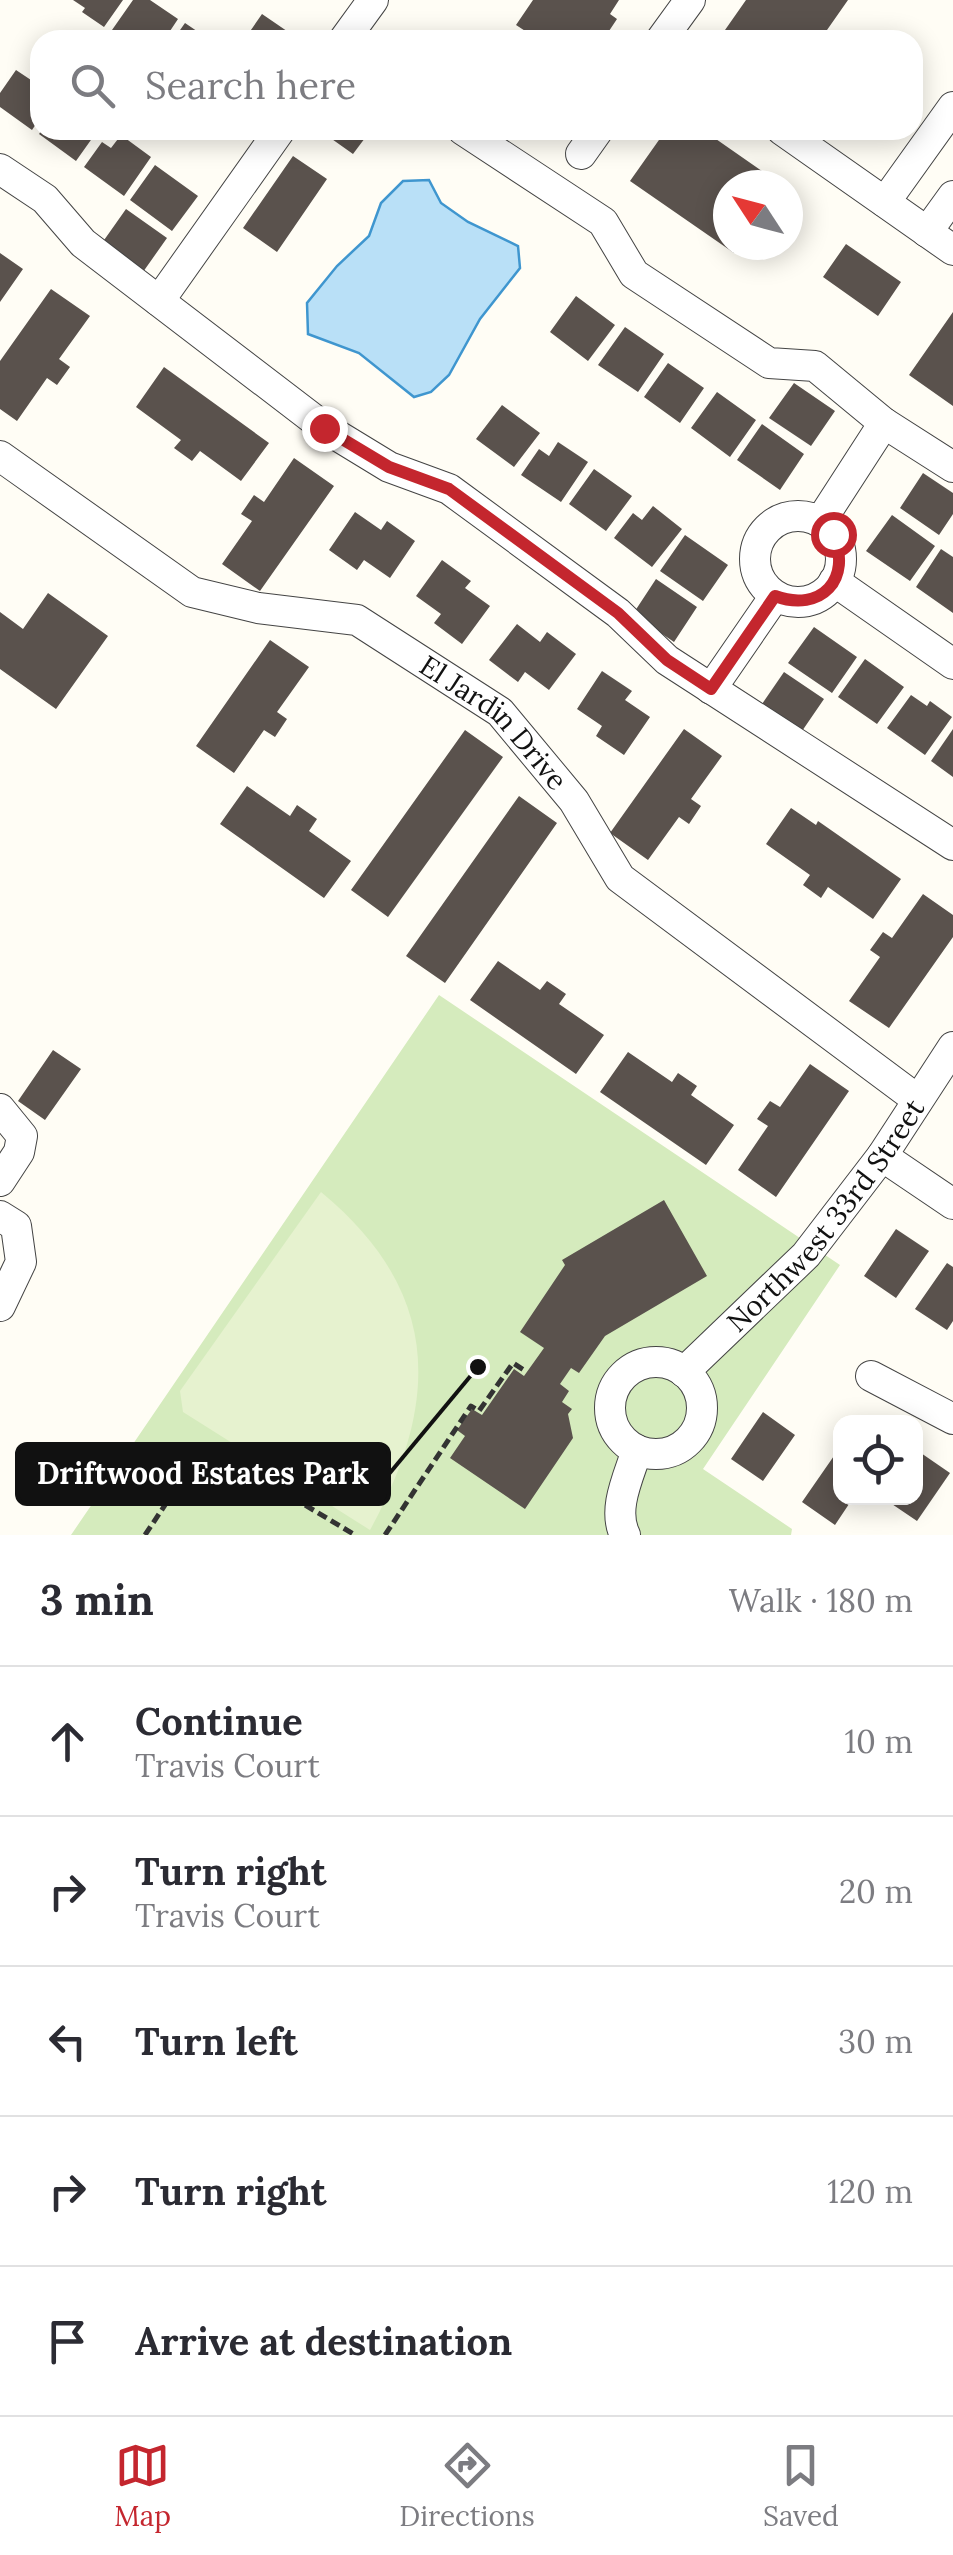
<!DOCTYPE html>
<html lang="en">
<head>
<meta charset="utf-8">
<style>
  body { margin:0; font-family:Lora,serif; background:#f2f2f3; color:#2b2b33 }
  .controls { position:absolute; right:30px; bottom:30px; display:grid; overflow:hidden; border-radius:20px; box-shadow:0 5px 25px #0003 }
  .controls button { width:90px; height:90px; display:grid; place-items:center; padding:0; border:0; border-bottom:2px solid #e1e1e2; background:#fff; color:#2b2b33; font:50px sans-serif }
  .compass { position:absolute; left:713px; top:170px; width:90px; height:90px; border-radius:50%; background:#fff; box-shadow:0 5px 25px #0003; rotate:306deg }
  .stop { position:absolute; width:30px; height:30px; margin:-22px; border:8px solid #c4262e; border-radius:50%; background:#fff }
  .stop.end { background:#c4262e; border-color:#fff; box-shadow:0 2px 10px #0008 }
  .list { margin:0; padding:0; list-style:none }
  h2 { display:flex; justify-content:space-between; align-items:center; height:130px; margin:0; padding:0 40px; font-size:42px }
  h2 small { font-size:32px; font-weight:400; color:#7c7c81 }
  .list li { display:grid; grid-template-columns:65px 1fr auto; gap:30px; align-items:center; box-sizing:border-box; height:150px; padding:0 40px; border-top:2px solid #e1e1e2 }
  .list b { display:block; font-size:38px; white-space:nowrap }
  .list p { margin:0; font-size:32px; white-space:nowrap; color:#7c7c81 }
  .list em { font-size:32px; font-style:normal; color:#7c7c81 }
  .icon { flex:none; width:55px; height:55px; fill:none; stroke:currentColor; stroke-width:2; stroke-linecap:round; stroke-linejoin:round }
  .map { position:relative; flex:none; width:953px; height:1535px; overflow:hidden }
  .search { position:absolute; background:#fff; box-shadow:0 5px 25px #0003; left:30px; right:30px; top:30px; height:110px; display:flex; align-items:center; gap:25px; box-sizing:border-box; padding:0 35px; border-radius:30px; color:#7c7c81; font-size:38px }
  .sheet { height:880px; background:#fff }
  nav { display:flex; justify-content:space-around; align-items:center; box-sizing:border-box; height:140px; border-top:2px solid #e1e1e2; background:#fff; font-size:28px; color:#7c7c81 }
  nav a { display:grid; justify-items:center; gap:5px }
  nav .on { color:#c4262e }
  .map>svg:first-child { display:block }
  .green { fill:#d5ebbd }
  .pitch { fill:#e6f2cf }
  .water { fill:#b9e0f7; stroke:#3f96cf; stroke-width:2.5 }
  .building { fill:#5a524d }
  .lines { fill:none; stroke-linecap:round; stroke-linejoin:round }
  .minor-casing { stroke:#444; stroke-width:32 }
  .path { stroke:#333; stroke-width:5; stroke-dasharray:10 5; stroke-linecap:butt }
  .minor { stroke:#fff; stroke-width:30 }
  .route { stroke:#c4262e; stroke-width:12 }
  .labels { text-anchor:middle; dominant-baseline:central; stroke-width:10; stroke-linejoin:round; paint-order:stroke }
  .street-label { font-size:28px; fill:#111; stroke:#fff }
  .leader { fill:none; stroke:#111; stroke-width:4 }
  .callout-dot { fill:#111; stroke:#fff; stroke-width:4 }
  .callout { fill:#111; stroke:#111; stroke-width:4 }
  .callout-label { font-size:30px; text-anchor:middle; font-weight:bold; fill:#fff }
</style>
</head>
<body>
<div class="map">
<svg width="953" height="1535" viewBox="0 0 953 1535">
  <rect width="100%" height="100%" fill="#fffdf5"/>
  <path class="green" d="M439,995L840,1265L703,1469L792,1529L791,1535H71Z"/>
  <path class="pitch" d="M321,1192C441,1291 441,1401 370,1530L183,1412L180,1391Z"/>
  <path class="water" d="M429,180L441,203L468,222L518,246L520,268L480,319L449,375L431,392L414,397L359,353L308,334L307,303L337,266L369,236L381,203L403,181Z"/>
  <path class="building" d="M73,0H123L104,27L82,12L85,8Z
    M133,0H150L178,19L164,40H126L112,30Z
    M533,0H619L610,14L617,19L603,40H539L516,25Z
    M746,0H848L820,40H718Z
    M262,14L300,40H244Z
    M185,23L210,40H173Z
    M16,70L31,80L35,75L40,79V118L32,130L0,107V93Z
    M42,130H98L76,161L39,134Z
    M334,130H371L353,154L329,137Z
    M666,130H703L782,185H728V245H739L734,253L630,181Z
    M121,135L151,157L124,196L84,167L102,142L111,148Z
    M293,156L327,179L277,252L243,228Z
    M155,165L198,196L172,231L130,200Z
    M126,209L167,238L143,272L102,243Z
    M846,244L901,282L878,316L823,277Z
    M0,253L23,269L0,302Z
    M51,289L90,316L59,359L70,367L57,385L47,378L17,421L0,409V361Z
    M576,296L615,325L588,361L550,332Z
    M953,312V406L909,375Z
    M625,327L664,354L638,392L598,365Z
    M668,363L704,388L680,423L644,397Z
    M164,367L269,443L241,481L200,451L192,461L174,448L181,440L136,407Z
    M794,383L835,411L811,446L769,418Z
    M717,392L756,420L730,457L691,428Z
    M502,405L540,433L514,467L476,439Z
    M762,424L804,454L780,490L737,460Z
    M558,442L588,462L561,502L521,475L539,449L549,456Z
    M294,458L334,486L260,591L222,564L252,521L241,514L254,495L264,502Z
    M594,469L632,496L606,531L569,504Z
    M923,473L953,493V514L939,535L900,508Z
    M653,506L682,529L652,567L614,538L633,513L642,520Z
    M355,512L381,530L387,521L415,541L390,578L364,560L357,570L329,550Z
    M892,515L935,546L910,581L866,551Z
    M685,535L728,565L703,601L660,571Z
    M941,549L953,557V613L916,587Z
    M442,560L471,581L465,588L490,606L462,644L434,623L441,614L416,596Z
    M656,579L697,607L674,642L633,614Z
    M48,593L108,636L56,709L0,669V612L23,629Z
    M517,624L540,642L547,632L576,654L549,690L525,672L518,682L489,660Z
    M814,627L857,657L832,693L788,663Z
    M270,640L309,667L277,712L287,719L275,737L264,730L234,773L196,746Z
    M865,659L904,687L877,724L838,697Z
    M602,671L632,691L625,700L650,717L624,755L596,736L602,726L577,709Z
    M784,672L824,699L800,734L760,707Z
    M911,695L927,706L930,701L952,717L925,755L887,728Z
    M684,729L722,756L691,799L701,806L689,824L679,817L648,860L610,833Z
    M953,729V777L931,761Z
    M465,730L503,757L388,917L351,890Z
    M247,786L290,816L297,805L317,819L309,831L351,861L324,898L220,824Z
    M519,796L557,823L445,983L406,956Z
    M791,808L816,825L818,821L901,879L873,919L828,887L821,898L803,885L810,875L766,844Z
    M923,894L953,915V937L889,1028L849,1001L880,957L870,950L883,932L892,938Z
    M498,961L540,990L547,981L566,994L559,1004L604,1035L576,1074L470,1000Z
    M53,1050L81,1069L45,1120L18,1101Z
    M628,1052L672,1082L678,1073L697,1086L691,1095L734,1125L706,1165L600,1092Z
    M810,1064L849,1091L776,1197L738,1170L768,1126L757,1119L770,1101L780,1107Z
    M664,1200L707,1276L605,1336L579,1373L571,1368L560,1384L569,1391L562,1402L572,1409L568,1414L573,1438L525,1509L450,1458L465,1436L457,1430L472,1409L482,1415L514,1369L524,1376L544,1348L520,1332L565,1265L562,1260Z
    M896,1229L929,1251L896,1298L864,1276Z
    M947,1263L953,1267V1321L947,1330L915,1309Z
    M763,1412L795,1435L763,1481L731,1459Z
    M918,1451L950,1473L917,1521L883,1498H916Z
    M836,1453L840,1456V1498H853L835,1525L802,1502Z"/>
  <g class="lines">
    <g class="minor-casing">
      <g id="minor">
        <path d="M344,40L373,0"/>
        <path d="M661,40L690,0"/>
        <path d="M463,130L603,222L634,274L769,363L815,366L884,423L953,467"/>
        <path d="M782,130L953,250"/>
        <path d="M581,154L598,130"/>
        <path d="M0,169L45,199L83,243L325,428L389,467L449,489L618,613L667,660L953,845"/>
        <path d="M885,202L953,107"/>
        <path d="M927,232L953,196"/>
        <path d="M159,301L280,130"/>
        <path id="s1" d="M0,456L192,592L258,608L357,620L500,712L574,801L620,878L918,1100"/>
        <circle cx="798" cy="559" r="43"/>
        <path d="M820,522L884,423"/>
        <path d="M834,581L953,664"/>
        <path d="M711,689L775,596"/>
        <path d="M0,1109L22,1136L19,1152L0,1181"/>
        <path d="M882,1156L953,1204"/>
        <path d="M0,1216L16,1226L21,1262L0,1306"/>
        <circle cx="656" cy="1408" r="46"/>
        <path id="s2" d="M684,1372L806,1255L882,1156L953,1047"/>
        <path d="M871,1376L953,1419"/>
        <path d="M625,1535C612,1509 629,1476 637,1450"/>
      </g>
    </g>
    <path class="path" d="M145,1535L205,1445L355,1535
      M385,1535L471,1406L479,1411L513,1363L527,1372"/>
    <use href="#minor" class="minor"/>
  </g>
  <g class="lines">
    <path class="route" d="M324,428L389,467L449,489L618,613L667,660L711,689L775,596C821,613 853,579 833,534"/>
  </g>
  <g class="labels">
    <g class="street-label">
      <text stroke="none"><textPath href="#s1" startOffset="575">El Jardin Drive</textPath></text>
      <text stroke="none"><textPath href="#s2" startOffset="212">Northwest 33rd Street</textPath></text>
    </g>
  </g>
  <path class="leader" d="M478 1367L389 1474"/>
  <circle class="callout-dot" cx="478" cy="1367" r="10"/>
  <rect class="callout" x="17" y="1444" width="372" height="60" rx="10"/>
  <g class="callout-label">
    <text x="203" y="1484">Driftwood Estates Park</text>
  </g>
</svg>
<div class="controls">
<button><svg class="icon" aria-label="locate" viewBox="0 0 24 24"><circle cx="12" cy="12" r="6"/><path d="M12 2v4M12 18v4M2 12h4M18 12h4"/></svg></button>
</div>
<svg class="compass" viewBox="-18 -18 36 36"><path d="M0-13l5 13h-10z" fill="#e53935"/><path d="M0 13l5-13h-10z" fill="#7c7c81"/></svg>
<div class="stop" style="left:833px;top:534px"></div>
<div class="stop end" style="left:324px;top:428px"></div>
<div class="search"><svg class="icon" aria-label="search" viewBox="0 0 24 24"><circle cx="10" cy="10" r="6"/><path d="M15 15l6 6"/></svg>Search here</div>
</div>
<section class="sheet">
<h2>3 min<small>Walk · 180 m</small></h2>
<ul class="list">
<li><svg class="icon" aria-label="ahead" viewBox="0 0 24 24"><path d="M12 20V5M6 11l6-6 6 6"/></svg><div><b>Continue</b><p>Travis Court</p></div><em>10 m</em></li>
<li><svg class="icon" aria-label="right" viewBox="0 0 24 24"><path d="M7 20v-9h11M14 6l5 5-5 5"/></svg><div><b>Turn right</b><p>Travis Court</p></div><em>20 m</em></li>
<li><svg class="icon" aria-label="left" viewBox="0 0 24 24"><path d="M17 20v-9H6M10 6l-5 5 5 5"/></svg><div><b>Turn left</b></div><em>30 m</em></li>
<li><svg class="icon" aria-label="right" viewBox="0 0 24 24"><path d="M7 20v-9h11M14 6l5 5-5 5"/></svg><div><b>Turn right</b></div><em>120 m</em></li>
<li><svg class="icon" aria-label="arrive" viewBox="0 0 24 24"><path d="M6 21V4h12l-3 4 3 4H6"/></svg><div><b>Arrive at destination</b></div></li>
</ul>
</section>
<nav>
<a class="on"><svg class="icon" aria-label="map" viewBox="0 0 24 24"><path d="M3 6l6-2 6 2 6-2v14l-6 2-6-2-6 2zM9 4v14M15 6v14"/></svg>Map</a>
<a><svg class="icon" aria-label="directions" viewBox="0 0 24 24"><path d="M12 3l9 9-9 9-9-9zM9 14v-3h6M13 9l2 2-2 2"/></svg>Directions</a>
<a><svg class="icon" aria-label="saved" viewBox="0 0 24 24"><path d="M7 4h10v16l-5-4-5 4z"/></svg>Saved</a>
</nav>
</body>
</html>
